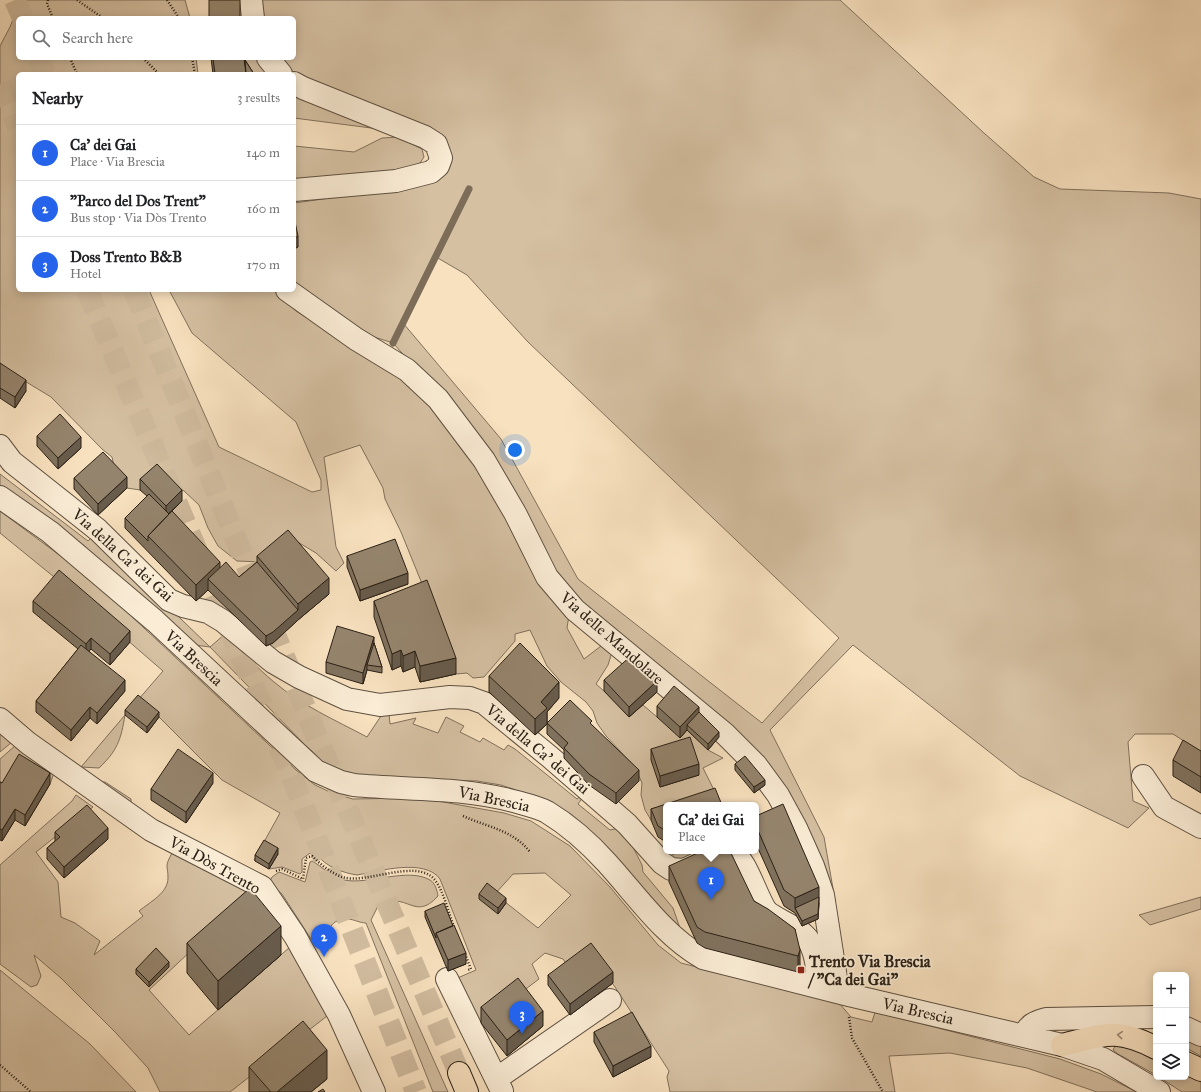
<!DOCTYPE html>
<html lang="en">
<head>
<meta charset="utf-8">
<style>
  body { margin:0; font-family:"IM FELL Great Primer",serif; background:#f2f2f2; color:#202124 }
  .controls { position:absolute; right:12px; bottom:12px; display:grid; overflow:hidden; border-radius:6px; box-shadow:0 2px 10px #0003 }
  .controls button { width:36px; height:36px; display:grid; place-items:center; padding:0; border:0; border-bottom:1px solid #e0e0e0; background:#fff; color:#202124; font:20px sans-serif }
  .you { position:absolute; left:515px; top:450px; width:14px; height:14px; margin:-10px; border:3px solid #fff; border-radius:50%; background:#1a73e8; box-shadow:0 0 0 6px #1a73e833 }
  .badge { display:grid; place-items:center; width:26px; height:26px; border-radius:50%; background:#2563eb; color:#fff; font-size:13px; font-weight:700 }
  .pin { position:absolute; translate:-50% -33px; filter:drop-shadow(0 1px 2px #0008) }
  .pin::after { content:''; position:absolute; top:21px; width:14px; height:12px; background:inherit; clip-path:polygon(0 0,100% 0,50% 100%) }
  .popup { position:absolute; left:663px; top:802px; width:96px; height:52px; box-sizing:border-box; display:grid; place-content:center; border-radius:6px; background:#fff; filter:drop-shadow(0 1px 3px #0005); font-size:13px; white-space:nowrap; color:#757577 }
  .popup b { font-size:15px; color:#202124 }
  .popup::after { content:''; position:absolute; left:50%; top:100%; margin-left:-8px; border:8px solid transparent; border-top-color:#fff }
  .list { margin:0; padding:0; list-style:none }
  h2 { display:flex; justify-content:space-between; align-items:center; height:52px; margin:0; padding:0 16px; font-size:17px }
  h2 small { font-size:13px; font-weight:400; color:#757577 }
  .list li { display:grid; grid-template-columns:26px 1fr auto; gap:12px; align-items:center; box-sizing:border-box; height:56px; padding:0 16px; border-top:1px solid #e0e0e0 }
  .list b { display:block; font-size:15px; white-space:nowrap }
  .list p { margin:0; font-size:13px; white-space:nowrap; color:#757577 }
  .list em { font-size:13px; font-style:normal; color:#757577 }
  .icon { flex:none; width:22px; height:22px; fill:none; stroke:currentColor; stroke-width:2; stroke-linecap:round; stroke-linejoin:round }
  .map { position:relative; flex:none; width:1201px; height:1092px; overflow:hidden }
  .search { position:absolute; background:#fff; box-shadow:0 2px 10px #0003; left:16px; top:16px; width:280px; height:44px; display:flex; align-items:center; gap:10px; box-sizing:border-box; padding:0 14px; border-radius:6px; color:#757577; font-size:15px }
  .panel { position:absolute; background:#fff; box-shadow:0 2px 10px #0003; left:16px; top:72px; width:280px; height:220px; border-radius:6px }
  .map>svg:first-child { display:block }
  .green { fill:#d5c0a2; stroke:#80705c; fill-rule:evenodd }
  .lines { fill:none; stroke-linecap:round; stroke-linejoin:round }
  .stream { stroke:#7c6c58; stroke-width:7 }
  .highway-tunnel { stroke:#cfba9d; stroke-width:22; stroke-dasharray:22 11; stroke-linecap:butt }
  .minor-casing { stroke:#5e5040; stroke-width:24 }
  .highway-casing { stroke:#2a2015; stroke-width:24 }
  .path { stroke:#2a2015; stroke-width:2.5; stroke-dasharray:1 2; stroke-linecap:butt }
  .minor { stroke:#faecd5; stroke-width:22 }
  .highway { stroke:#f8e1bf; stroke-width:22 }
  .wall { fill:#80725e; stroke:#2a2015 }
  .shaded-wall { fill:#685c4c; stroke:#2a2015 }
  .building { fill:#95846d; stroke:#2a2015 }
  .oneway { stroke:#9b8a72 }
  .poi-dot { fill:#8f2418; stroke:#faecd5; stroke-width:1.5 }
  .labels { text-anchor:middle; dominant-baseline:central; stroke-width:3.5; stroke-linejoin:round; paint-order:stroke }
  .street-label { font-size:16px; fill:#2a2015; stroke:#faecd5 }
  .poi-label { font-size:16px; font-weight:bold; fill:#2a2015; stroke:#faecd5; text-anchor:start }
</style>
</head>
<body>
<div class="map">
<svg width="1201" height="1092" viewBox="0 0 1201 1092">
  <rect width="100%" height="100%" fill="#f8e1bf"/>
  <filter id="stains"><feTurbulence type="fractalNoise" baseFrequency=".005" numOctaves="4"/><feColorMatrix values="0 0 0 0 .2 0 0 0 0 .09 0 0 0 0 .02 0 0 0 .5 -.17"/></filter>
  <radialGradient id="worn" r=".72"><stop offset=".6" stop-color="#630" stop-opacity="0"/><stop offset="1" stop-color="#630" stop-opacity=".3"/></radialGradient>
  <path class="green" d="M21,0H185L190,18H18V58H196L198,74H18V290H149L219,447L312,492L321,490V480L296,422L192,333L169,290H273L296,311L395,374L441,416L479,465L569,615L567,628L584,659L605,643L613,649L608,665L596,684L604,691L629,717L643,705L657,717L687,730L708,750L723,758L703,768L718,798L666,805L651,820L645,810L641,795L642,783L635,767L606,736L597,723L593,711L586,702L561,682L547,666L530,630L515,634V641L484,677L473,678L467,673L456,674L427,596L401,532L385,499L383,488L360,445L324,457L336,547L344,563L336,571L316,553L296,541L263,562L237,561L218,546L208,528L199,505L184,491L157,475L140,490L127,488L116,476L112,457L102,449L51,397L0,366V46L10,27Z
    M255,0H840L984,133L1034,177L1060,189L1169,193L1201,199V752L1173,734H1135L1128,742L1133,801L1149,808L1128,828L1020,776L853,645L770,730L824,837L835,900L785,797L580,606L410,362L393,343L371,336L294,286V249L298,247L294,228V203L411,187L441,175L449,169L451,162L293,74L274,58H294V18H258ZM436,257L467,275L528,342L839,638L762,723L578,579L501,439L403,323Z
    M242,58H258L270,74H250Z
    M294,93L379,129L294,118Z
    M398,137L422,149L424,157L420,163L399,172L294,180V146L354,152L382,138Z
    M0,474L88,541L94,535L210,647L225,634C241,650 257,668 274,682C301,705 335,720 367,737L381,716L389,714L390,724L416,718L413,724L438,733L446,717L464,726L460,732L480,742L483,738L504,750L508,745L515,749L577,799L585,792L586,793L578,804L610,830L623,827L642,865L643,872L673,908L682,934L541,799L501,785L477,781L370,778L340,771L322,760L306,746L210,647L195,645L81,543L0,488Z
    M0,511L62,557L114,600L296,770L315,785L332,793L353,799L412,798L432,800L504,813L531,821L570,846L610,887L658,945L681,963L839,1003L851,1017L872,1022L875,1012L1060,1059L1101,1074L1137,1092H1097L1027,1068L950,1053L889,1056L895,1092H670L667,1077L669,1071L615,987L591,954L570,969L563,959L545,953L532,964L539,979L481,1023L453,980L476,970L440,879C425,858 379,871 357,875C343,873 324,866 317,854L310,853L302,859V872L300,874L282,867L269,869L254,860L280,813L222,780L159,717L138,700L163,671L59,581L0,533ZM545,873L571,895L538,928L495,894L513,874Z
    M125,715C121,740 117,751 99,768L81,767Z
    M0,734L12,742L0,752Z
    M16,745L54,773L50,784L19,765L0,793V759Z
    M97,782H105L131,799V804Z
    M76,795L93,807L36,852L58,882L61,917L75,923L100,941L94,955L143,916L139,911C150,902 168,893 168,878C168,864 164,868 172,853L203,867L252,894L149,990L189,1035L290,947L327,1016L230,1092H160L148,1068L116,1033L62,979L34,955L41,976L37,985L31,987L0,964V865L72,801Z
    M680,851H716L681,864L670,856Z
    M312,861C323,867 331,877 344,880C369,885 408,867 430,880C435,883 437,890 438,896C414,923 407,889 378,906L371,920L448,1092H433L366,923C359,923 352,918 344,919C326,921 327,938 328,951L313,942L282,894L269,883L272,877L279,872L305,882L310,862Z
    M1201,897V909L1150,925L1139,915Z
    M0,970L90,1044L136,1092H0Z
    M1186,1033L1201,1040V1056L1186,1048Z
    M1115,1046L1129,1048L1156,1057V1075L1118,1054L1113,1050Z
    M1186,1074L1201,1082V1092H1182L1159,1077H1186Z"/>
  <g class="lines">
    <path class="stream" d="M393,343L469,189"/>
    <path class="highway-tunnel" d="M15,0L23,18
      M39,58L45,74
      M0,84L18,127
      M87,290L290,772L416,1092
      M134,290L321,747L459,1073"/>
    <g class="minor-casing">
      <path id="minor" d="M251,0L253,18
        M268,58L281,74
        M294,83L303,88L425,137L436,144L441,158L438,166L431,172L396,181L294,190
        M287,290L356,339L407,370L438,399L484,460L515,513L547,577L575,610L725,734L756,765L778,795L796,828L813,866L823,895L838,991
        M0,446L12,462L98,530L169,600L183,606L208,612L223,621L273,662L299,677L347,699L380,705L450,697L470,698L484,703L550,757L627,824L662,863L671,869L684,870L724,851
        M0,497L50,532L155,621L316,771L341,782L354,785C407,790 461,787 513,801C524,804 537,807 547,812C570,826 589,843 607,863C637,896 664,936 703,958L849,995L1062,1045L1103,1059L1159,1092
        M0,719L28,743L151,830L262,887L295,936L339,1015L374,1092
        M1143,776L1164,807L1201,827
        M731,851C745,857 756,895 765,909C771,919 800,926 809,941C816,954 819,972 816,986
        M447,979L502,1091
        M1186,1028L1201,1035
        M1024,1036C1028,1025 1035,1022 1046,1019L1156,1017
        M496,1079L610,1000"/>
    </g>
    <g class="highway-casing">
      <path id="highway" d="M1062,1045C1104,1035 1115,1027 1156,1048
        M1186,1063L1201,1070
        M459,1073L467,1092"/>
    </g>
    <path class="path" d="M48,0L47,4L53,18
      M77,0L103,18
      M167,0L179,18
      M70,58L77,74
      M143,58L159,74
      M192,58L195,74
      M463,816C487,827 513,830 530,852
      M276,871L282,869L303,879L306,858L312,856C320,864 331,873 342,877C366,885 415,858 434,879C443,889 449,914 454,927
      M465,954L471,969L468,970
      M849,1017L852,1038L883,1092
      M0,1065L31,1092"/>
    <use href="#minor" class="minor"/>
    <use href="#highway" class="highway"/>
  </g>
  <path class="wall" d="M211,58H244L245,60L254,74H213Z
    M0,363L26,391L15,408L0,398Z
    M37,436L81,448L58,469L37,446Z
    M74,478L127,488L98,515L74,489Z
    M140,479L182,501L169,514L220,568L239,577L257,562V556L329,594L298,620L273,643L266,646L208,590L196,601L125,528V518L147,496L140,490Z
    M347,556L408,584L360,601L347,567Z
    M33,601L130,642L110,665L91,649L89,651L125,691L97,724L90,718L71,741L36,712V701L78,649L33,612Z
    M374,601L456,674L420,682L415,667L403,672L401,666L392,670L374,617Z
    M374,643L382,667V673L367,670L363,684L326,673V662Z
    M489,676L559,698L547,712V724L535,735L489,692Z
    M604,680L657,692L629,717L604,691Z
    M657,706L699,712L719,737L708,750L687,730L680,738L657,717Z
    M125,710L159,717L147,733L125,715Z
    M547,723L592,725L639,781L616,804L589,785L564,758V750L547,734Z
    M651,749L699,775L660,787L651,760Z
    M1201,751V793L1173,776V760Z
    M735,764L765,785L754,793L735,770Z
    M0,782L2,783L50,784L25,826L15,820L2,841L0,840Z
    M213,783L186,823L151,800V789Z
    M666,805V842L658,837L651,820V809Z
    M756,816L819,903L818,919L802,926L795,913L784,906L757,846H756Z
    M55,832L108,839L64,878L47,859V848L55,841Z
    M278,854L269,869L255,861V855Z
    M669,866L754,901L795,929L800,966L798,972L705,948L697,943L669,882Z
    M479,894L506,903L498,914L479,899Z
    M425,911L466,964L448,971L425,917Z
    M187,943L281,955L218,1010L187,973Z
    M169,967L149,987L136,974V969Z
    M548,975L613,983L570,1015L548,985Z
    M481,1007L543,1026L507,1056L481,1023Z
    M594,1032L651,1057L613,1077L594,1042Z
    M249,1067L327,1079L311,1092H249Z"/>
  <path class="shaded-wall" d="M298,236V247L294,249V239Z
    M26,380V391L15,408V397Z
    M81,437V448L58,469V458Z
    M127,477V488L98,515V504Z
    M182,490V501L166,516V506Z
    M220,562V578L208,579V590L196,601V585Z
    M408,573V584L360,601V590Z
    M329,578V594L298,620L273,643L266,646V636L298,610V604Z
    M130,631V642L110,665V654Z
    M374,637V648L367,665V670L363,684V673Z
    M91,638V649L86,655V644Z
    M401,650V666L392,670V654Z
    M415,651V667L403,672V656Z
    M456,658V674L420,682V666Z
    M125,680V691L97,724V713Z
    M657,681V692L629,717V707Z
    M559,682V698L547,712V724L535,735V719L541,702Z
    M90,707V718L71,741V730Z
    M699,707V718L687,725V730L680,738V727Z
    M159,712V717L147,733V727Z
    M719,732V737L708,750V744Z
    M699,764V775L660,787V776Z
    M639,770V781L616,804V793Z
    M50,773V784L25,826V815Z
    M213,773V783L186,823V812Z
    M765,780V785L754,793V787Z
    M15,809V820L2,841V830Z
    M108,828V839L64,878V867Z
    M758,840V846H756V841Z
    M278,848V854L269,869V864Z
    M819,887V903L818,919L802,926V921L795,908V898Z
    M506,898V903L498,914V908Z
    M281,926V955L218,1010V981Z
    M800,950V966L798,972V956Z
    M466,953V964L448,971V960Z
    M169,962V967L149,987V982Z
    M613,972V983L570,1015V1004Z
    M543,1011V1026L507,1056V1040Z
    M651,1046V1057L613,1077V1066Z
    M327,1050V1079L311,1092H277Z"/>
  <path class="building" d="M209,0H240V18H209Z
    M213,58H244L246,74H215Z
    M245,60L254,74H246Z
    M294,217L298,236L294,239Z
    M0,363L26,380L15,397L0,388Z
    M60,414L81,437L58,458L37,436Z
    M103,452L127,477L98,504L74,478Z
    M157,464L182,490L166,506L140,479Z
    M149,494L169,514L148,536V541L125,518Z
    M172,511L220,562L196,585L148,536Z
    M288,530L329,578L298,604L257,556Z
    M395,539L408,573L360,590L347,556Z
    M226,562L239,577L257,562L298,610L273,632L266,636L208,579Z
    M59,570L130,631L110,654L91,638L86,644L33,601Z
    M427,580L456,658L420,666L415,651L403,656L401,650L392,654L374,601Z
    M337,626L374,637L363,673L326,662Z
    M374,643L382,667L367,665Z
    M520,643L559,682L541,702L547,708L535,719L489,676Z
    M81,645L125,680L97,713L90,707L71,730L36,701Z
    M633,654L657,681L629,707L604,680Z
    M674,686L699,707L680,727L657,706Z
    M138,695L159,712L147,727L125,710Z
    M570,700L592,721L590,723L639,770L616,793L589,774L564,748L568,743L547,723Z
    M699,712L719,732L708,744L687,725Z
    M690,737L699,764L660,776L651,749Z
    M1183,740L1201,751V777L1173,760Z
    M178,749L213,773L186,812L151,789Z
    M19,754L50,773L25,815L15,809L2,830L0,829V782L2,783Z
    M745,756L765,780L754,787L735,764Z
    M715,788L722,805H666V831L658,826L651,809Z
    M783,804L819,887L795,898L784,890L756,826V816Z
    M87,805L108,828L64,867L47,848L60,837L55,832Z
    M264,840L278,848L269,864L255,855Z
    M702,851H730L754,901L768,909L795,929L800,950L798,956L705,932L697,927L669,866Z
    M487,883L506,898L498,908L479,894Z
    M250,888L281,926L218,981L187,943Z
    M819,897L818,914L802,921L795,908Z
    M444,903L453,926L436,933V938L425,911Z
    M454,925L466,953L448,960L436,933Z
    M591,943L613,972L570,1004L548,975Z
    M156,948L169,962L149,982L136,969Z
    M518,978L543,1011L507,1040L481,1007Z
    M632,1012L651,1046L613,1066L594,1032Z
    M303,1021L327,1050L277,1092H271L249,1067Z
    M323,1089L325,1092H318Z"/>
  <defs><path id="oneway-chevron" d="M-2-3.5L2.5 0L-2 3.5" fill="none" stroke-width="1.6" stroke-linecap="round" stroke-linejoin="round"/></defs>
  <use class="oneway" href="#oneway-chevron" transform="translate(1120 1035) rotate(-175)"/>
  <rect class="poi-dot" x="797" y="966" width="8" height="8" rx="2"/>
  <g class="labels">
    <g class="street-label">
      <text transform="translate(123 555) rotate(42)">Via della Ca' dei Gai</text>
      <text transform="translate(612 638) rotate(41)">Via delle Mandolare</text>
      <text transform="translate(194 658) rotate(43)">Via Brescia</text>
      <text transform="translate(538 749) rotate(40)">Via della Ca' dei Gai</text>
      <text transform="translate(494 799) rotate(12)">Via Brescia</text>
      <text transform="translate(215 865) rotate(29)">Via Dòs Trento</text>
      <text transform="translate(918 1011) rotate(13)">Via Brescia</text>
    </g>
    <g class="poi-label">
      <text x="809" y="961">Trento Via Brescia<tspan x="809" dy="18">/ "Ca dei Gai"</tspan></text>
    </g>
  </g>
  <rect width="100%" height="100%" filter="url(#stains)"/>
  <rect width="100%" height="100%" fill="url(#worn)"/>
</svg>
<div class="controls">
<button>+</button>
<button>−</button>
<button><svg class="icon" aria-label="layers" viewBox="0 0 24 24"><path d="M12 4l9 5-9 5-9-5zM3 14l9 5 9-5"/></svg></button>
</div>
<div class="you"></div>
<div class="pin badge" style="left:711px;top:900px">1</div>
<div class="popup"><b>Ca' dei Gai</b>Place</div>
<div class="pin badge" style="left:324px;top:957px">2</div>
<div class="pin badge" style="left:522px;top:1034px">3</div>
<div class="search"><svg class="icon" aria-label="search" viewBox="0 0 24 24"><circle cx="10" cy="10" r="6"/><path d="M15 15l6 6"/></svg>Search here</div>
<section class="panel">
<h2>Nearby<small>3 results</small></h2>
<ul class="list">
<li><span class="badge">1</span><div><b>Ca' dei Gai</b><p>Place · Via Brescia</p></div><em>140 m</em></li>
<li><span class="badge">2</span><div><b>&quot;Parco del Dos Trent&quot;</b><p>Bus stop · Via Dòs Trento</p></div><em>160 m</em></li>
<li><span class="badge">3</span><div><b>Doss Trento B&amp;B</b><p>Hotel</p></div><em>170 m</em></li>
</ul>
</section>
</div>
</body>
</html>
